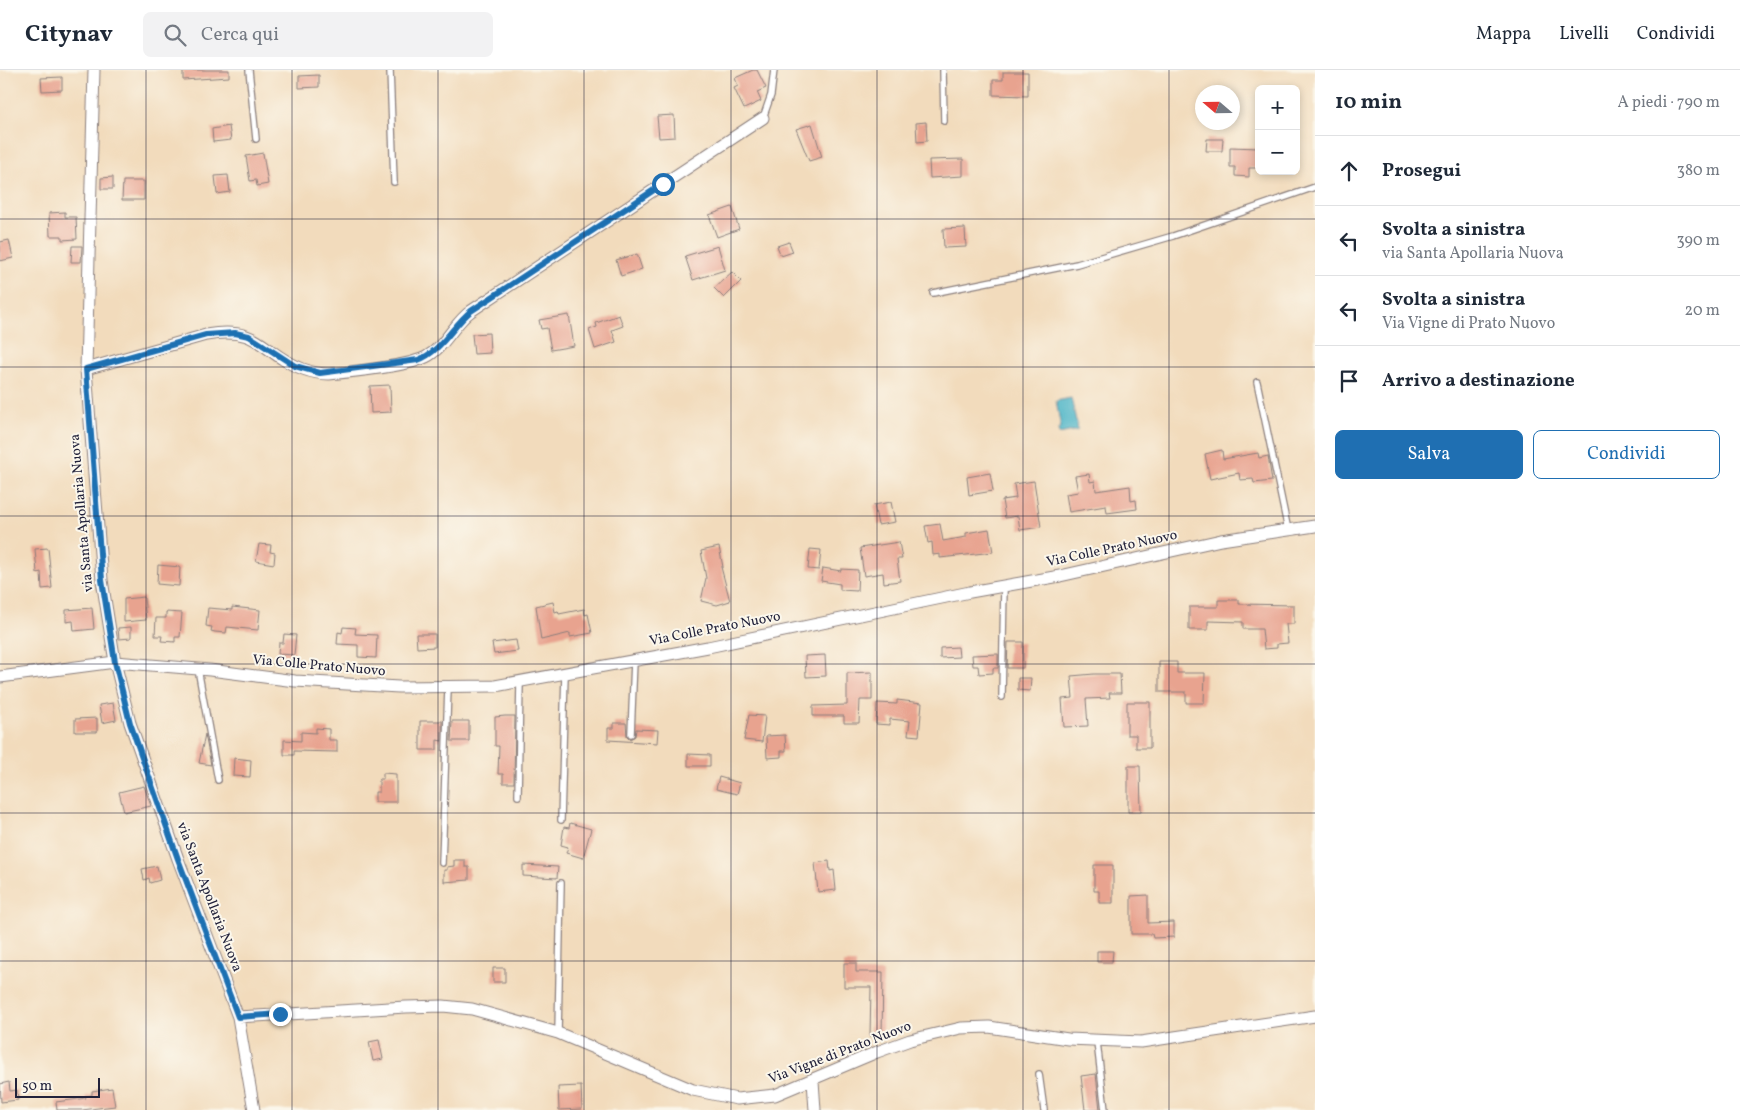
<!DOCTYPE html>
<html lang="it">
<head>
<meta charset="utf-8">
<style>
  body { margin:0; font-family:Vollkorn,serif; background:#f2f2f3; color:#1f2937 }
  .controls { position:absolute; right:15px; top:15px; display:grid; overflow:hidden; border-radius:8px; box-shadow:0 2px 8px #0003 }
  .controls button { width:45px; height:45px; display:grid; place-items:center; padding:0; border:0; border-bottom:1px solid #e0e1e3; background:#fff; color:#1f2937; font:25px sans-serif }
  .compass { position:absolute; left:1195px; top:15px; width:45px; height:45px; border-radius:50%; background:#fff; box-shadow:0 2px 8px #0003; rotate:290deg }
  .scale { position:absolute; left:15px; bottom:12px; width:85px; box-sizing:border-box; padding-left:5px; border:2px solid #22223b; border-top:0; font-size:14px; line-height:18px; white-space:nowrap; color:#22223b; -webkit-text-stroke:4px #fbf7ec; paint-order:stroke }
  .stop { position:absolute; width:15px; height:15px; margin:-11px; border:4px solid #1f6fb2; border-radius:50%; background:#fff }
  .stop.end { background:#1f6fb2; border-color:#fff; box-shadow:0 1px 5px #0008 }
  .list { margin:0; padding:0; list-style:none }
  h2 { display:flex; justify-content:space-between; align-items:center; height:65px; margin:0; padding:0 20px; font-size:21px }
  h2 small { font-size:16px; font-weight:400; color:#747a83 }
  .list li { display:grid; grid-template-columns:32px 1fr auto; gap:15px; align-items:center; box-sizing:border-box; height:70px; padding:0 20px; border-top:1px solid #e0e1e3 }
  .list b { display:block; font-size:19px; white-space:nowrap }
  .list p { margin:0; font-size:16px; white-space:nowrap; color:#747a83 }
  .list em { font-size:16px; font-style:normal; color:#747a83 }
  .actions { display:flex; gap:10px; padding:15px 20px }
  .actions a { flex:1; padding:11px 0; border:1px solid #1f6fb2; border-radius:8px; text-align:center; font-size:18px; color:#1f6fb2 }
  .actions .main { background:#1f6fb2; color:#fff }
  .icon { flex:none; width:28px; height:28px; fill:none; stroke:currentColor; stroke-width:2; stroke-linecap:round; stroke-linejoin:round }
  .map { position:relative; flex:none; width:1315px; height:1040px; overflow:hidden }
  header { display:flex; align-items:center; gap:30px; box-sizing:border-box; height:70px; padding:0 25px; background:#fff; border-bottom:1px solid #e0e1e3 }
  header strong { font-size:24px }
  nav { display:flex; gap:28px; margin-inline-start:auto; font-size:18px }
  .search { width:350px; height:45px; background:#f2f2f3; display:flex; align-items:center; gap:12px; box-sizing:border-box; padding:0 18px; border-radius:8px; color:#747a83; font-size:19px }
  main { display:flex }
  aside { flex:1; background:#fff }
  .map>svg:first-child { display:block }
  .water { fill:#48b3c6; stroke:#356a80 }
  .building { fill:#e8a38f }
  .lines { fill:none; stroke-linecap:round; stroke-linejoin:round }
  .service-casing { stroke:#8a7e7c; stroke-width:8 }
  .minor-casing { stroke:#8a7e7c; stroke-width:13 }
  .service { stroke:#fff; stroke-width:5.5 }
  .minor { stroke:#fff; stroke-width:11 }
  .route { stroke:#1f6fb2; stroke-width:6 }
  .grid { fill:none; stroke:#22223b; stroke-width:1; stroke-opacity:0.55 }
  .labels { text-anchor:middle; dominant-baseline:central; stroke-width:4; stroke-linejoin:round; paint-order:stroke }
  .street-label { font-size:14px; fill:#22223b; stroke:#fbf7ec }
</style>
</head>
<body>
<header>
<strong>Citynav</strong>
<div class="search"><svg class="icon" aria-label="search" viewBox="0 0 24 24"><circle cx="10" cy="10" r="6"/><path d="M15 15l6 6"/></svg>Cerca qui</div>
<nav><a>Mappa</a><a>Livelli</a><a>Condividi</a></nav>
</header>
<main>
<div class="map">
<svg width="1315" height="1040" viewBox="0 0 1315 1040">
  <rect width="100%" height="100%" fill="#fbf7ec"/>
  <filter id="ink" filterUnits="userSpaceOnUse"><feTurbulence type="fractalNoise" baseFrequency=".02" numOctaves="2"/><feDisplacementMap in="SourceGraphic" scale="10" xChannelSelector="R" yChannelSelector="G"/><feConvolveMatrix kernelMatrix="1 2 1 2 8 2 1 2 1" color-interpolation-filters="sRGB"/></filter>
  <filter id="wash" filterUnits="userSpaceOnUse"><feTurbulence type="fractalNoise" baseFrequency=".0096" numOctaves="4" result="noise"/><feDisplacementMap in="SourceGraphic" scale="20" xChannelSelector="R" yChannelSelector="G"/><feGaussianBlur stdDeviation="1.12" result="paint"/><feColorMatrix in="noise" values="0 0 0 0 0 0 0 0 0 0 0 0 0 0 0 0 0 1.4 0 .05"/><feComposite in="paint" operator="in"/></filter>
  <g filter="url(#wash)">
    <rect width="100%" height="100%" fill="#f2dbbc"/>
    <path class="water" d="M1071,328L1078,360L1059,364L1058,359L1061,358L1056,331Z"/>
    <g id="blocks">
      <path class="building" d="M183,0H229V7L183,10Z
        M753,0H757L766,18L757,22L761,31L744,39L734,18L738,16L735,8Z
        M1003,2H1028V26L993,25V10H1003Z
        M319,5V17L299,18V6Z
        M62,7V20L42,21L41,8Z
        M674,45L675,67L659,68L657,46Z
        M926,52L927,71L917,72L916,53Z
        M812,54L822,87L809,91L796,59Z
        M229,56L231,70L213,72L212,59Z
        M1207,69H1223L1222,81H1206Z
        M1230,77L1259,78V98H1249V107L1235,106V97H1230Z
        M263,83L268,114L257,116L256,110L250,111L246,86Z
        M963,89V106L930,108L929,90Z
        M228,105L230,122L217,124L215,106Z
        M113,107V119H101V108Z
        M123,111H144V130H122Z
        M732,137L739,159L717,167L709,145Z
        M65,142V147H76L77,169L62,170V166H50L49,143Z
        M965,158L966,177L944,178L943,159Z
        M9,170L13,188L0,191V172Z
        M789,172L793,182L781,186L777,176Z
        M72,176H82L81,192H71Z
        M718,176L725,200L693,210L685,186Z
        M637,184L642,199L621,206L616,190Z
        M732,202L741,211L724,228L714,218Z
        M569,245L574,276L551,280L547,258L541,259L539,250Z
        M619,245L623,256L612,260L616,272L595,279L589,260L597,257L596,253Z
        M489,263L490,283L474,284L472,264Z
        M390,315L391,342L371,343L370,316Z
        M1222,380L1223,389L1258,383L1259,388L1268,386L1272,411L1254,413L1253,409L1240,410L1239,403L1210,409L1205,384Z
        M990,403L993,421L969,425L967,407Z
        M1089,404L1090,412L1095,411L1096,421L1130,416L1131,431L1136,430L1137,439L1107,443L1106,436L1069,442L1066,424L1078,422L1075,406Z
        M1034,411L1041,457L1020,460L1018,446L1005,448L1002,430L1016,428L1014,414Z
        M891,432L895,452L878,455L874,435Z
        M940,454L943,471L966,467V463L989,459L993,482L940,488V484L933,485L932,472L928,473L925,456Z
        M899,472L902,489H897L900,511L884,513L883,503L864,506L860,478Z
        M259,474L271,475L270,482L275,483L274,494L256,491Z
        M719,477L723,497H721L730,531L717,535L701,531L706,508L701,481Z
        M48,478L52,518L42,519L41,502L37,503L35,479Z
        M810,479L821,480L819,500L808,499Z
        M158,495L180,497L179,516L157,514Z
        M823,498L841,501V499L858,500L857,521L840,520V514L821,511Z
        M144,527L146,550L124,552V529Z
        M1218,530H1239V534L1294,535V554H1286L1288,573L1277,574V578L1264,579L1262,559H1243V552L1208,551V560H1189V537H1218Z
        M553,532L555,542L558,541L559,544L584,539L585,545L588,544L592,563L570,567V563L541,570L536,536Z
        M232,537L260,540L258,560L227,557L226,563L215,562L211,561L212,557L206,556L208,538L232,540Z
        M92,538L94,559L74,561L73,551L66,552V540Z
        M166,542L182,543L180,567H175V572L161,571L162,566H155L156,548H166Z
        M131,557V568L119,569L118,558Z
        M343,557L356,558L355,564L377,565L376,588L358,587V575L337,574L338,562L342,563Z
        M284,564L296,565L294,585L278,584L279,573H283Z
        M416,564H435V577L417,578Z
        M516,570L518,581L494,584L492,573Z
        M1008,572H1023V598H1007Z
        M958,577L959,587L940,588V578Z
        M998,584V598H993V603L979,604L978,596H973L972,585Z
        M825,585L826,606L806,607L805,586Z
        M1159,592H1177V603H1205L1204,633H1186V622H1159Z
        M872,602V630H860L859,653H844V646H813V636L847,635V603Z
        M1094,604H1120L1121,623H1109L1110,628L1086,629L1088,656L1064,657L1062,629L1073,628L1071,606Z
        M1018,608H1031L1030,621L1018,620Z
        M897,630L922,633L919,666L908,665L910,651L890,649V655L876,654L877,633L897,634Z
        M1127,632H1150V678H1136V665H1127Z
        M113,633L116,650L102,653L99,635Z
        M749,645L765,646L762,672L744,670Z
        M505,646H515L514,713H503V704H498L499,676H495V647Z
        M97,648V662H75V649Z
        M420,651H442V671L437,670V680H420Z
        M452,651H469V671H451Z
        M614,653H626L627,666L630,669L635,666L636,659L658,660L657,673L608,670V658H614Z
        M316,658L329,659V670H337V682L294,681V685H284V670L301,671V662L316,663Z
        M205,664L211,695L199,693Z
        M785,665L786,681H781V687L767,688L766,666Z
        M688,684L710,685V696H688Z
        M234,688L251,690L250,707L233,706Z
        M1128,696H1140L1141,742H1128Z
        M383,703L396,704V732H375V722H379V709H383Z
        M719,707L740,713L737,724L716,719Z
        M144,716L151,736L124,742L119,722Z
        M570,753L591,759L583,788L566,783L568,777L561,775L564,757L569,758Z
        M454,790H465V797H469V810L444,812V800H447V797L454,796Z
        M829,791L830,801L834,800L836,820L818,822L815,793Z
        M523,795L558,797L557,808L523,806Z
        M1094,795H1113V833H1099V821H1094Z
        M157,796L160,810L150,813L149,808L144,810L142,799Z
        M1148,825V853L1174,852V867L1153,868L1152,864H1131V826Z
        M1097,881H1113L1112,892H1097Z
        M844,893H856V902H883L882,966H870L871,917H844Z
        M493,898H505V912H493Z
        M379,970L383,989L373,991L369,972Z
        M1096,1004L1100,1040H1085L1081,1006Z
        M9,1012L10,1021L17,1020L18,1030L1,1032L0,1014Z
        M581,1016L582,1039L559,1040L558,1017Z
        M112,1018L115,1036L82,1040H57L56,1032L86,1028L85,1026L92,1025V1021Z"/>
    </g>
  </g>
  <g filter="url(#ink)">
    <use href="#blocks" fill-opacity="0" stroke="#8a7e7c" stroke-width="1"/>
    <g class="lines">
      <g class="service-casing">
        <path id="service" d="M249,0L256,69
          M390,0L394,112
          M943,0L944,51
          M763,48L771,25L774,0
          M933,223L1077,194L1173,166L1315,117
          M1257,312L1288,460
          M198,599L218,710
          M1002,627L1004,516
          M631,664L634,591
          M518,726L520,612
          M561,750L565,604
          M442,793L448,618
          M558,963L561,813
          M1097,972L1105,1040
          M1039,1004L1044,1040"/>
      </g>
      <g class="minor-casing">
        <path id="minor" d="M94,0L86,299L102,510L115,592L130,653L178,789L238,947L254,1040
          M86,299L206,265C262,255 261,284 303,299C311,302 321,304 329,304C350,302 409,296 426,287C445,277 454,253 471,241L763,48
          M0,607L115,592L210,600L295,611L399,617L495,616L708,577L970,522L1060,506L1221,470L1315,456
          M238,947L406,937L443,936L472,939L558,963L693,1020L737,1029L775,1025L877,982L910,970L961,958L989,957L1068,969L1141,972L1315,946
          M813,1011L815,1040"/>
      </g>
      <use href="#service" class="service"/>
      <use href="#minor" class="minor"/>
    </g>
  </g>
  <g class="lines" filter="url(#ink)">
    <path class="route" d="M280,944L238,947L178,789L130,653L115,592L102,510L86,299L206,265L235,263L249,266L295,296L320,303L418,290C441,282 453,255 471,241L663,114"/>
  </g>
  <path class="grid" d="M146,0V1040M292,0V1040M438,0V1040M584,0V1040M731,0V1040M877,0V1040M1023,0V1040M1169,0V1040M0,149H1315M0,297H1315M0,446H1315M0,594H1315M0,743H1315M0,891H1315"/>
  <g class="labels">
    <g class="street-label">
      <text transform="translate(82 443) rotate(-95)">via Santa Apollaria Nuova</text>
      <text transform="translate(1112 479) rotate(-12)">Via Colle Prato Nuovo</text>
      <text transform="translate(715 559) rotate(-11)">Via Colle Prato Nuovo</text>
      <text transform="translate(319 596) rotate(5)">Via Colle Prato Nuovo</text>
      <text transform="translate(209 827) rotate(69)">via Santa Apollaria Nuova</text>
      <text transform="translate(840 983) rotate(-21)">Via Vigne di Prato Nuovo</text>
    </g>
  </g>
</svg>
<div class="controls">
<button>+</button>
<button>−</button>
</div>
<svg class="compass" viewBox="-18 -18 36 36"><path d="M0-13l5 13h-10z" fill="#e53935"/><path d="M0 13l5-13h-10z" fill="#747a83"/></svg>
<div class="scale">50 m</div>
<div class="stop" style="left:663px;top:114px"></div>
<div class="stop end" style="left:280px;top:944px"></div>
</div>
<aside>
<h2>10 min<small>A piedi · 790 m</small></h2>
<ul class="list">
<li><svg class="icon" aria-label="ahead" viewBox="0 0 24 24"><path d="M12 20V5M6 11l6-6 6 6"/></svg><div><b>Prosegui</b></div><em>380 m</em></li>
<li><svg class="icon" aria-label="left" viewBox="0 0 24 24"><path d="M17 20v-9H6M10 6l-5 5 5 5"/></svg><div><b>Svolta a sinistra</b><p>via Santa Apollaria Nuova</p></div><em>390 m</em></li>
<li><svg class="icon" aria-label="left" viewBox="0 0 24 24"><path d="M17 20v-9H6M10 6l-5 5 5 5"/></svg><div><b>Svolta a sinistra</b><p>Via Vigne di Prato Nuovo</p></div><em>20 m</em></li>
<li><svg class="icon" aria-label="arrive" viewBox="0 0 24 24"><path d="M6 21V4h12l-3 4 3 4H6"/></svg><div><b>Arrivo a destinazione</b></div></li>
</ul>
<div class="actions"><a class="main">Salva</a><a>Condividi</a></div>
</aside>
</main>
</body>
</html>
